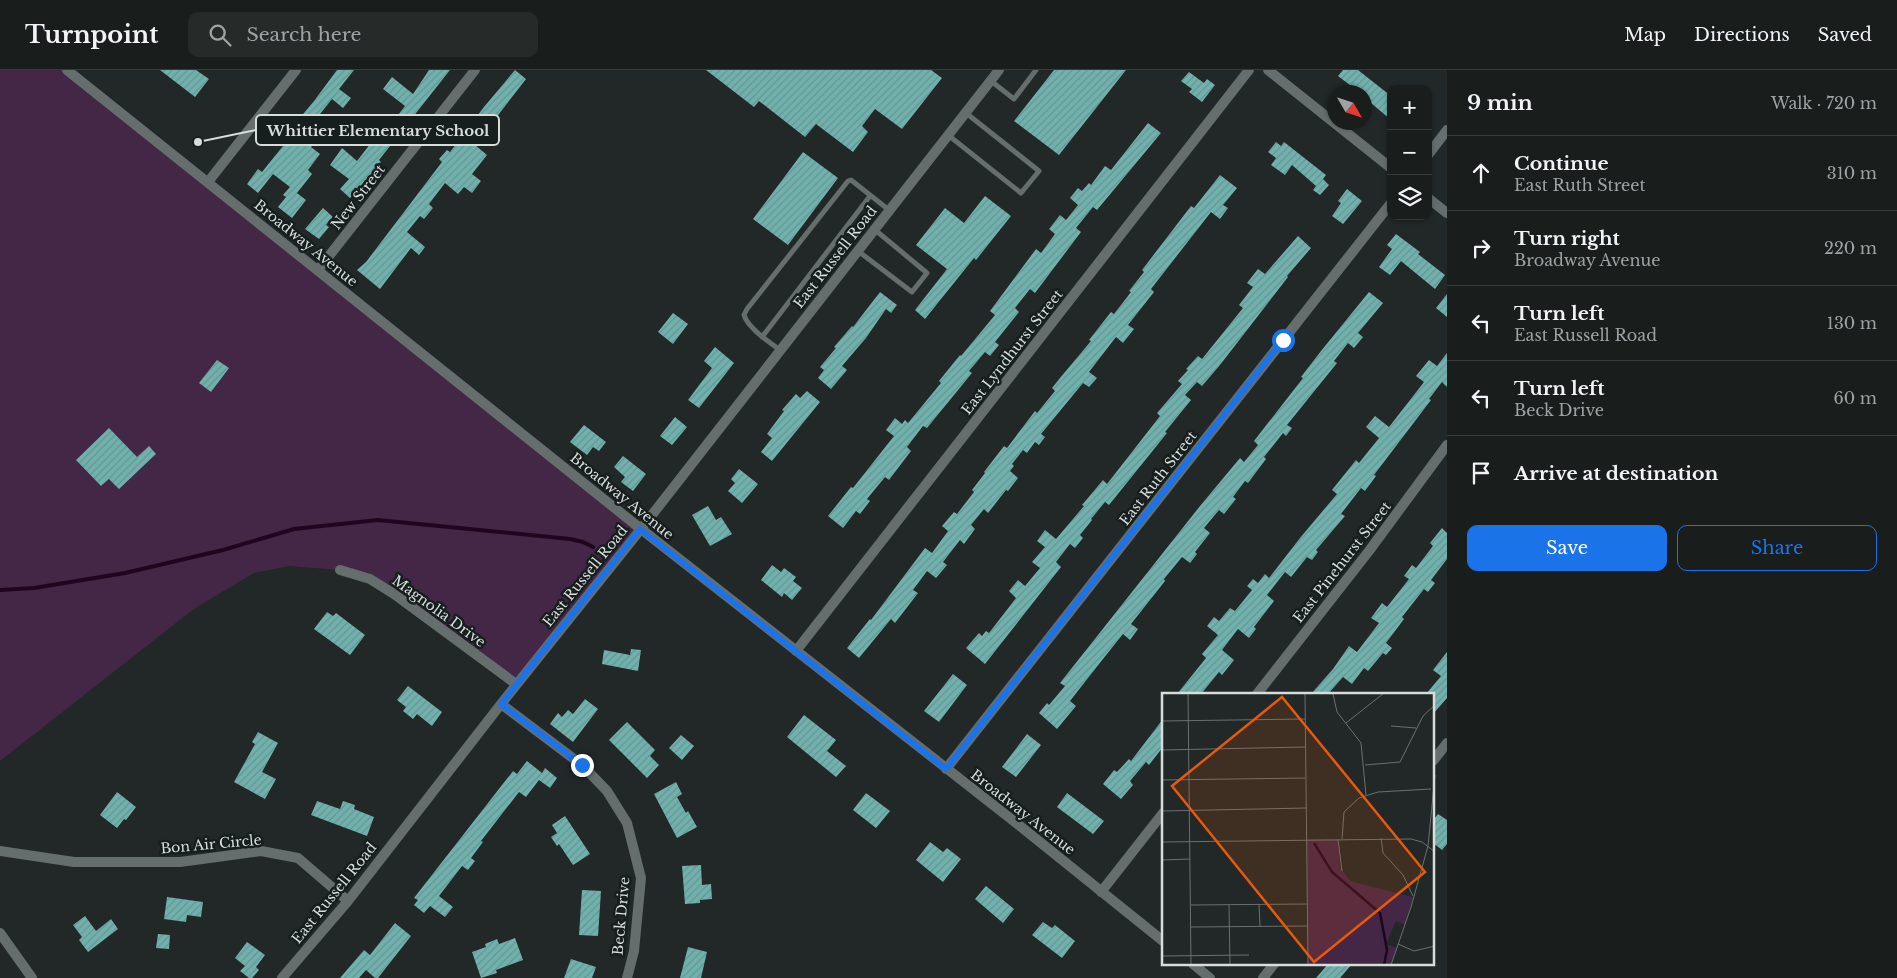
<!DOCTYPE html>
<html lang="en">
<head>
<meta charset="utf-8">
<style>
  body { margin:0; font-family:"Libre Baskerville",serif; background:#262b2a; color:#f1f3f6 }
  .controls { position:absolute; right:15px; top:15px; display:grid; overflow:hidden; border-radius:10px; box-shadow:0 1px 4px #0004 }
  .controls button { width:45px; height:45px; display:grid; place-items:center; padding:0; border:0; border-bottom:1px solid #373c3b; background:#191e1d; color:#f1f3f6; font:25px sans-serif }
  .compass { position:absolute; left:1327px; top:15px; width:45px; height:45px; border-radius:50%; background:#191e1d; box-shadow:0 1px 4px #0004; rotate:129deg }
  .stop { position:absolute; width:15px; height:15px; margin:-11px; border:4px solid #1a73e8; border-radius:50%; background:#fff }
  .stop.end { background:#1a73e8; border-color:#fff; box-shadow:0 1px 5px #0008 }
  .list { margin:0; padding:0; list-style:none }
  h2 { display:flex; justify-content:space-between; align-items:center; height:65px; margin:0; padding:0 20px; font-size:21px }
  h2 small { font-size:16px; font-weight:400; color:#9fa2a4 }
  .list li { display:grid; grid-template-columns:32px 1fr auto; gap:15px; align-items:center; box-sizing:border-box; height:75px; padding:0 20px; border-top:1px solid #373c3b }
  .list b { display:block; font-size:19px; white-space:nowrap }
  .list p { margin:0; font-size:16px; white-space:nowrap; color:#9fa2a4 }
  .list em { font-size:16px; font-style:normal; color:#9fa2a4 }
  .actions { display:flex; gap:10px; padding:15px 20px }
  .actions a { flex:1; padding:11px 0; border:1px solid #1a73e8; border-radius:10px; text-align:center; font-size:18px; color:#1a73e8 }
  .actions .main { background:#1a73e8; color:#fff }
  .icon { flex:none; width:28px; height:28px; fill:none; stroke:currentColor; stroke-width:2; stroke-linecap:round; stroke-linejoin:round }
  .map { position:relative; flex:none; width:1447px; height:908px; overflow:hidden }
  header { display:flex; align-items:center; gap:30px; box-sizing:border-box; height:70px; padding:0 25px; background:#191e1d; border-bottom:1px solid #373c3b }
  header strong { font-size:24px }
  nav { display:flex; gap:28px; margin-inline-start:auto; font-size:18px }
  .search { width:350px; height:45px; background:#262b2a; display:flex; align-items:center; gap:12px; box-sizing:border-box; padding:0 18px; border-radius:10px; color:#9fa2a4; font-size:19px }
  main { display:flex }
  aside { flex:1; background:#191e1d }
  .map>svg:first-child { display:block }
  .green { fill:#442746 }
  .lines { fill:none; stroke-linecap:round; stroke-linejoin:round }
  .stream { stroke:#200521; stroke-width:4 }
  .building { fill:url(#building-hatch) }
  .service { stroke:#656d6d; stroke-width:5 }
  .minor { stroke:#656d6d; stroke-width:10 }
  .route { stroke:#1a73e8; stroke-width:6 }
  .labels { text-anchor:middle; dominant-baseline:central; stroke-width:5; stroke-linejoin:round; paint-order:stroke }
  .street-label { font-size:14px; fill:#d8dddc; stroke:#171e1e }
  .inset-river { fill:none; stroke:#200521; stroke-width:2.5 }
  .inset-road { fill:none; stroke:#6a706f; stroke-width:1 }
  .view { fill:#e8590c; fill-opacity:0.15; stroke:#e8590c; stroke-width:2.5 }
  .inset-edge { fill:none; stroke:#d8dddc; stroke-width:2.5 }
  .leader { fill:none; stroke:#d8dddc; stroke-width:2 }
  .callout-dot { fill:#d8dddc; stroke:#171e1e; stroke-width:2 }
  .callout { fill:#171e1e; stroke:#d8dddc; stroke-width:2 }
  .callout-label { font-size:15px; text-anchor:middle; font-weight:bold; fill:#d8dddc }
</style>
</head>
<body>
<header>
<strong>Turnpoint</strong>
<div class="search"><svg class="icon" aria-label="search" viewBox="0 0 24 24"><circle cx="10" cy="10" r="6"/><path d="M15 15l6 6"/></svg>Search here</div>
<nav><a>Map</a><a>Directions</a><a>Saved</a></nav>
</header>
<main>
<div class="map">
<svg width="1447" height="908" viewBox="0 0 1447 908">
  <defs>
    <pattern id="building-hatch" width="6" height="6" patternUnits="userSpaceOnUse" patternTransform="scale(1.25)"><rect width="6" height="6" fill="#71b1ad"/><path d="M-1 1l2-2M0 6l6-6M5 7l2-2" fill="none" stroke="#659592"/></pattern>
  </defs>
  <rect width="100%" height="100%" fill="#212827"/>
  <path class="green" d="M0,0H67L641,459L516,614L394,524L340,500L289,496L254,503L195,538L0,691Z"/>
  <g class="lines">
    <path class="stream" d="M0,520L34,518L125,503L223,480L294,459L378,450L570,469L583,472L593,477"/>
  </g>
  <path class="building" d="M160,0H196L209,9L195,27Z
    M337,0H354L339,19L351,28L343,38L332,29L312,54L323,64L311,77L320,84L308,100L312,104L297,123L306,130L292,148L278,137L286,127L283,125L290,117L273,104L258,123L247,114L258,99L262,102L283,76L279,73L314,31Z
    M429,0H450L379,90L381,92L368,108L350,128L340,119L349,109L330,95L342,78L357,91L381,60L385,62L405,36L383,19L392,7L413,24Z
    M515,0L526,9L475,75L487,85L472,104L481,111L472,123L464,117L458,124L445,113L429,134L433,138L424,149L420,146L407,162L425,177L419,185L411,178L380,219L357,200L366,192L442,92L439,89L447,80L450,82L484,37Z
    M706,0H931L942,8L902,59L875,39L862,56L868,62L853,82L816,54L805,67L759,31L754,37Z
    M1054,0H1126L1059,85L1014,51Z
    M1343,0H1358L1391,26V50L1364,27V22H1359L1338,6Z
    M1189,2L1204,13L1207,9L1215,15L1202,32L1189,22L1192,19L1181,11Z
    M1148,53L1161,63L1097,140L1093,137L1076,158L1081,162L1035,223L1030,219L1015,238L1019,242L995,272L999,275L990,286L985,282L969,301L972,303L927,358L923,356L907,377L911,381L889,410L885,407L867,429L870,431L860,444L856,441L843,458L828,446L851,417L853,418L894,366L886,360L895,348L902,354L905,350L908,353L941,313L939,311L960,285L961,286L995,245L990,241L1036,179L1041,183L1055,164L1049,159L1060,145L1066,150L1078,135L1070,128L1078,118L1082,121L1089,113L1091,115L1105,96L1111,100Z
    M1276,72L1281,76L1284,72L1326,105L1323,109L1329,115L1320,125L1313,120L1316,116L1292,95L1285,105L1271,95L1276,88L1268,82Z
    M803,82L838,108L788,175L753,149Z
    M1220,105L1237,118L1223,135L1228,138L1220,149L1211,142L1151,219L1154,222L1128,255L1134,259L1123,273L1116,267L1089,302L1097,308L1089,317L1083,313L1041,364L1045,367L1039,375L1035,372L1027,383L1023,380L1012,394L1014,396L1010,401L1018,408L1008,421L1006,420L988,443L984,439L971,455L975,459L964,474L960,470L943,492L947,495L936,508L927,501L913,520L918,523L895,553L891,549L859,588L847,578L870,549L871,550L925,478L932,483L948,461L942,456L954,442L957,444L974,422L972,420L985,403L984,402L1004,376L1007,378L1035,341L1037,343L1055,321L1052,318L1060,308L1091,271L1089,270L1111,242L1114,244L1131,222L1129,221L1144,202L1142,200L1191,136L1194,138Z
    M1347,119L1362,131L1343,154L1332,146L1341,133L1338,131Z
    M985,126L1011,146L976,190L974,188L925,249L915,240L947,199L916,175L945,138L964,153Z
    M323,138L333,147L326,155L329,157L319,169L305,159Z
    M1396,164L1420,182L1418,184L1445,205L1435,219L1401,191L1390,205L1379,197L1392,179L1387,175Z
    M1298,166L1311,178L1287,206L1288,207L1220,295L1202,316L1197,312L1185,325L1191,330L1165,362L1167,363L1109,435L1105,432L1091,449L1092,450L1080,465L1083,468L1075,478L1070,474L1056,492L1061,497L985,594L966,578L979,563L982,566L986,561L989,563L1016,528L1009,521L1018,510L1025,516L1040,498L1032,492L1045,477L1037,471L1045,460L1056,469L1084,436L1082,435L1103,410L1107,414L1160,346L1157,343L1182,314L1178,311L1188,300L1186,299L1198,286L1202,289L1243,238L1239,235L1253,217L1247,213L1258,199L1265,204Z
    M880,222L897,235L891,243L886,239L866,268L842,296L847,300L831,319L818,308L824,300L820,297L836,278L834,277L852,256L853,257Z
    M1369,222L1383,233L1358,263L1363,267L1354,278L1348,273L1334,291L1337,293L1287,355L1292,358L1286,366L1283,363L1264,387L1266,389L1248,413L1245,411L1233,427L1236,429L1224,444L1219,440L1204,458L1210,463L1195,482L1197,484L1190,493L1182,487L1164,509L1165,511L1131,554L1138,559L1130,570L1123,564L1099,594L1070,631L1076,636L1057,659L1039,643L1047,633L1049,635L1065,616L1060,613L1200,436L1240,388L1244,392L1258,375L1254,371L1303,308L1301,307L1321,281Z
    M1447,224V247L1436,238Z
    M673,243L688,254L673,274L658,262Z
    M715,277L734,293L699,338L688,330L712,298L704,291Z
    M1447,283V317L1442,312L1429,329L1431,330L1374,405L1376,406L1365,421L1361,418L1341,444L1345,446L1316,480L1318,482L1312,490L1307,487L1291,507L1285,502L1267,525L1274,531L1254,557L1256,559L1249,568L1238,559L1222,580L1234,590L1222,605L1219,602L1201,624H1177L1206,588L1202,584L1218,565L1207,556L1214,547L1219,551L1230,538L1235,541L1252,520L1247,516L1253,509L1258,513L1265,504L1269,508L1300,468L1337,424L1332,420L1356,390L1359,393L1379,368L1366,357L1375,346L1389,357L1424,312L1416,306L1429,290L1437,296Z
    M217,290L229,298L211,322L199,313Z
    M807,321L820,332L772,391L761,382L772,368L767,364L784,341L782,340L796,324L800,328Z
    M675,347L687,357L672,375L660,366Z
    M584,355L606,372L599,381L593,377L587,385L570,372Z
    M109,358L137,387L149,376L156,384L119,419L109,409L101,416L76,390Z
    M623,386L646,404L633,421L621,412L625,407L614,397Z
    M739,399L758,414L742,433L728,421L735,413L731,409Z
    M708,436L716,450L721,447L732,464L710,476L692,445Z
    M1442,458L1447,463V489L1431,510L1435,513L1428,522L1424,519L1402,547L1404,549L1386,573L1392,578L1386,585L1383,583L1368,601L1364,598L1352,614L1343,607L1328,624H1311L1333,599L1349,576L1357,582L1379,553L1371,548L1382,533L1387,537L1409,509L1404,506L1412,495L1416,498L1433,476L1430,473Z
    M772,495L781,502L784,498L796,507L793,511L802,518L792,530L784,523L782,527L761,510Z
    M327,542L333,546L336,543L365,565L350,585L314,559Z
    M631,579L641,580L638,601L602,594L604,580L630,585Z
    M1447,582V628L1433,644V624H1426L1441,606L1433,600Z
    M953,604L967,615L939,652L924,641Z
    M408,616L442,642L432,656L417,644L413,649L403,641L406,637L397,630Z
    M585,629L598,639L573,672L550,654L558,643L562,647L568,640L573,644Z
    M804,645L836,670L827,681L846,696L836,707L787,667Z
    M1163,649V677L1149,695L1146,692L1130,711L1133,715L1121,729L1103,714L1114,700L1117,702L1129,689L1131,691Z
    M627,652L655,680L650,686L659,695L647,708L609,670Z
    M258,662L278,673L262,702L276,709L265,729L234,712L255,674L252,672Z
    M1027,664L1041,675L1016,707L1002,697Z
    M681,665L694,676L682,690L669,678Z
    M527,691L542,703L545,698L557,708L550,718L539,710L526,727L519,722L481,771L483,772L471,788L475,791L468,800L462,796L439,826L453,837L445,847L430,836L424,843L414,835L418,830L414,828L513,701L517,704Z
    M676,712L682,724L677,727L686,743L688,741L697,757L677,768L654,724Z
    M117,722L136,737L126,750L124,749L117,758L100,745Z
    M866,723L890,741L876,758L853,740Z
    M1067,723L1104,751L1093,764L1057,737Z
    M317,731L340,739L343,731L355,735L354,739L374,747L367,766L311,745Z
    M1438,744L1447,750V774L1442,780L1433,773V750Z
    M565,746L590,784L573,795L559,774L557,776L551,767L557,763L552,755Z
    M930,772L943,782L947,778L961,789L943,812L916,790Z
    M701,795L702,815L711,814L712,829L700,830V833L685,834L682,796Z
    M986,816L1014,839L1003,853L975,829Z
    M582,820L601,821L598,866L579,865Z
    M167,827L203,832L201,847L187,845L186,852L164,849Z
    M85,846L96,861L111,849L118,859L88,882L79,870L82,867L73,855Z
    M1043,852L1052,858L1055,855L1075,871L1062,888L1032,865Z
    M395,853L411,866L378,908H375L366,900L359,908H340L364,880L370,885Z
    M158,864L170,865L169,879L156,878Z
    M515,868L523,890L496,900L497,903L481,908L472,882L486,877L485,874L497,869L499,874Z
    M247,872L265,885L256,897L259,900L252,908H249L240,901L245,896L235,888Z
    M688,877L707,882L701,908H680Z
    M571,889L596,897L592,908H564Z
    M1328,894H1352L1340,908H1316Z"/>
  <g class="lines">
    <path class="service" d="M991,11L1014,29L1036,0
      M948,65L1021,123L1039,101L966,43
      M858,181L912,222L927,203L874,159
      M762,267L870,126
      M780,280C769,272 748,258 744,245L747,239L848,111L851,110L889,140"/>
    <path class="minor" d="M67,0L641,459L1015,752L1163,871
      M1268,0L1391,98
      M1428,85L1447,60
      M208,112L296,0
      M1428,128L1447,143
      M318,200L475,0
      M340,500L370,509L394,524L516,614
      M796,581L1249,0
      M1257,624L1369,481L1447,375
      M501,634L582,695L607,721L627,753L641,808L634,881L627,908
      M1433,691L1447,673
      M946,699L1391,133
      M0,781L74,792H180L261,781L298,788L348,831
      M1101,822L1163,743
      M0,863L32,908
      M1193,894L1210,908
      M282,908L348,831L501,634L641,459L999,0
      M1263,908L1274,894"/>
  </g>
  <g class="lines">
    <path class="route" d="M582,695L501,634L640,459L946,699L1283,270"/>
  </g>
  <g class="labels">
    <g class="street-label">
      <text transform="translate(358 127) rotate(-52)">New Street</text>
      <text transform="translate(306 173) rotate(39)">Broadway Avenue</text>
      <text transform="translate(835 187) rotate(-52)">East Russell Road</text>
      <text transform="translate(1012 282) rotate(-52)">East Lyndhurst Street</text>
      <text transform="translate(1158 408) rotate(-52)">East Ruth Street</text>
      <text transform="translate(622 426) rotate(39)">Broadway Avenue</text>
      <text transform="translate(1342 492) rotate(-52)">East Pinehurst Street</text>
      <text transform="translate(585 506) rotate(-51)">East Russell Road</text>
      <text transform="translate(439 541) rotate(36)">Magnolia Drive</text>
      <text transform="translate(1023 742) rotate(38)">Broadway Avenue</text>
      <text transform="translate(211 774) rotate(-5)">Bon Air Circle</text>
      <text transform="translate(334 823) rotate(-51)">East Russell Road</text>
      <text transform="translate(621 846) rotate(-85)">Beck Drive</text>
    </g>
  </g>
  <g transform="translate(1162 623)">
    <rect width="272" height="272" fill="#212827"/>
    <path d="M145,146H176L178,174L188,188L251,204L243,232L234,228L224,251L235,255L229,272H146Z" fill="#442746"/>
    <path class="inset-river" d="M152,150L170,179L218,220L225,257L222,272"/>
    <path class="inset-road" d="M26,0L29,272M143,0L146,272M171,1L175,19L199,50L204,102M0,28L143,26M184,30L222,0M229,33L254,35M0,57L143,54M203,72L238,69L261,23L273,12M0,87L143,85M0,118L145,115M219,145L221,160L241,182L251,203M176,146L180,178M180,146L182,119L197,105L216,99L269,96M0,149L249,146L260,149L273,159M0,167L28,166M97,211L98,233M29,212L145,211M67,212L68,272M29,234L145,233M236,251L252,258L273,253M0,263L87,262M229,272L249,214L266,153L273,82"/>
    <path class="view" d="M120,4L263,179L152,269L10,93Z"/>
    <rect width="272" height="272" class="inset-edge"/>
  </g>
  <path class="leader" d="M198 72L256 60"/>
  <circle class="callout-dot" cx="198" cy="72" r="5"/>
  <rect class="callout" x="256" y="45" width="243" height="30" rx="5"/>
  <g class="callout-label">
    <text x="378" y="66">Whittier Elementary School</text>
  </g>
</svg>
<div class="controls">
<button>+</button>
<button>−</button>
<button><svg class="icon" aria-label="layers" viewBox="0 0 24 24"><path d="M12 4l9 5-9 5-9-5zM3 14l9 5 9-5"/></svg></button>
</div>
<svg class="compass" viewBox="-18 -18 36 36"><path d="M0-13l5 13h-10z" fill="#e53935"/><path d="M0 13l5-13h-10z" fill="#9fa2a4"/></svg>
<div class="stop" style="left:1283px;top:270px"></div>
<div class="stop end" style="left:582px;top:695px"></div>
</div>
<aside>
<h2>9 min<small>Walk · 720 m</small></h2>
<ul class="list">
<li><svg class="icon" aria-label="ahead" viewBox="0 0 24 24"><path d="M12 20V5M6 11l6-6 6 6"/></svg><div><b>Continue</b><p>East Ruth Street</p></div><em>310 m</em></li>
<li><svg class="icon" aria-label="right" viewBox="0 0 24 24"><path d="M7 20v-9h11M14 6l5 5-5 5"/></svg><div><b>Turn right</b><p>Broadway Avenue</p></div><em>220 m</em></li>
<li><svg class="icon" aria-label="left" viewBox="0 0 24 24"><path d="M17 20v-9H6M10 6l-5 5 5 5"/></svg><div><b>Turn left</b><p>East Russell Road</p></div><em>130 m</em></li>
<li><svg class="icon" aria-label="left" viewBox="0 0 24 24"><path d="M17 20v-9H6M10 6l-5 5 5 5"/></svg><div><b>Turn left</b><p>Beck Drive</p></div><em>60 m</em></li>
<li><svg class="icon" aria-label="arrive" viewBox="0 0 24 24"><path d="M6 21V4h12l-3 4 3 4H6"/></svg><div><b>Arrive at destination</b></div></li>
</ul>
<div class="actions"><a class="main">Save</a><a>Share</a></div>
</aside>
</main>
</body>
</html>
